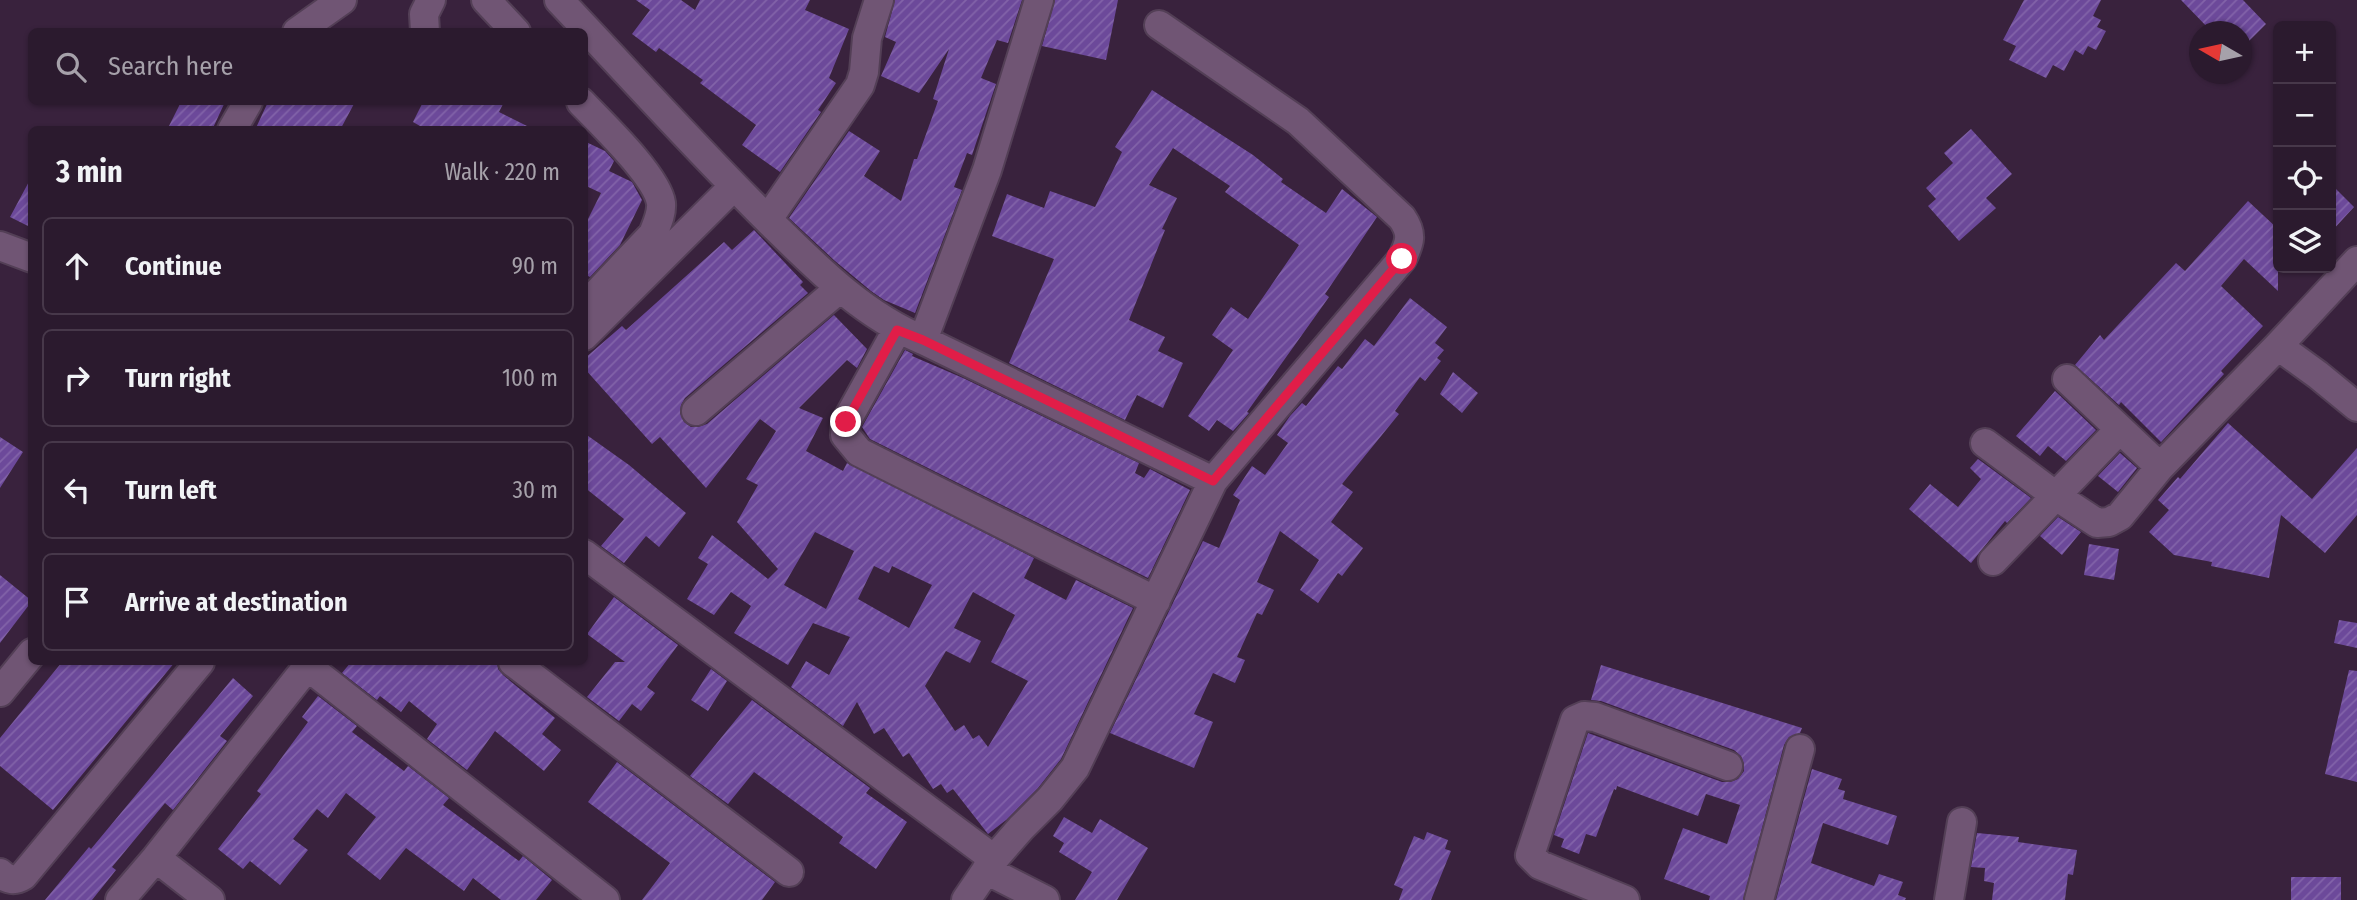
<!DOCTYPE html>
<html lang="en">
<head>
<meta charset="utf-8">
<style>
  body { margin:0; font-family:"Fira Sans Condensed",sans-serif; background:#37273a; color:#f1f3f6 }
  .controls { position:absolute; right:21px; top:21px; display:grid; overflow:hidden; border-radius:10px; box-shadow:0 2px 5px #0004 }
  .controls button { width:63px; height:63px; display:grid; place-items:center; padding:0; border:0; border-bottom:2px solid #47384a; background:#2b1a2e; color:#f1f3f6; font:35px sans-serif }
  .compass { position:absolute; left:2189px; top:21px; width:63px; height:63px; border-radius:50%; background:#2b1a2e; box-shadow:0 2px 5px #0004; rotate:279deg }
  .stop { position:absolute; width:21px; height:21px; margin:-16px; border:5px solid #e11d48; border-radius:50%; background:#fff }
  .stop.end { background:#e11d48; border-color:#fff; box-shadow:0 2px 7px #0008 }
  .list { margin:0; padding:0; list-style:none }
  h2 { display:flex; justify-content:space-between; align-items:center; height:91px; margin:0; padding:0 28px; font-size:30px }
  h2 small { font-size:23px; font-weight:400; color:#a6a1aa }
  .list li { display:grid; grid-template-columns:46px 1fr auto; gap:21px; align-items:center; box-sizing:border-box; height:98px; margin:0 14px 14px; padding:0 14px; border:2px solid #47384a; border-radius:10px }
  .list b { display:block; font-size:26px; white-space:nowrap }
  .list em { font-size:23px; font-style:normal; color:#a6a1aa }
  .icon { flex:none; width:38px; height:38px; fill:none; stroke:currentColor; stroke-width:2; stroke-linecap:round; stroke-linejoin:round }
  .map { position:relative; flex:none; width:2357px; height:900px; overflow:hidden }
  .search { position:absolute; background:#2b1a2e; box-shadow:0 2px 5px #0004; left:28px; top:28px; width:560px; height:77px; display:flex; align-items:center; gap:18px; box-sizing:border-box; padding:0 24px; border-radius:10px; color:#a6a1aa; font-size:26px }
  .panel { position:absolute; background:#2b1a2e; box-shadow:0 2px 5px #0004; left:28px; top:126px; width:560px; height:539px; border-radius:10px }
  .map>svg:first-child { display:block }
  .building { fill:url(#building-hatch); fill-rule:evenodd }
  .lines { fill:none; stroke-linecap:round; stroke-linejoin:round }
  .minor-casing { stroke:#533f56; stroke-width:32 }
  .minor { stroke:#705574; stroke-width:28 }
  .route { stroke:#e11d48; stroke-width:9 }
</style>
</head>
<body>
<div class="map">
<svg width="2357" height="900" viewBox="0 0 2357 900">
  <defs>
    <pattern id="building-hatch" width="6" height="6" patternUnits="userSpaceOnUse" patternTransform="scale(1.75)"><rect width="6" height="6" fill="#6c499a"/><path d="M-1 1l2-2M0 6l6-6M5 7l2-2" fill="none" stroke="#8263a9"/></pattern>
  </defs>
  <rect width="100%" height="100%" fill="#39223d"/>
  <path class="building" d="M636,0H681L695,10L700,0H810L805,10L849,29L829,78L836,83L818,110L821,112L780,172L742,145L756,125L700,83L703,80L659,48L656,52L632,34L650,10Z
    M895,0H1022L1008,43L997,40L981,78L996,84L972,155L967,153L954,187L962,190L915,313L884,300L871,291L835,261L789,218L849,131L880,151L864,176L901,201L914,159H917L938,101L933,99L949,49L919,93L881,76L896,42L885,37Z
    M1055,0H1118L1106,60L1042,46Z
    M2024,0H2101L2093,16L2101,20L2097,27L2106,31L2096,50L2088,46L2083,55L2075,50L2064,71L2053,65L2046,78L2009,60L2016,46L2003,40Z
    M2181,0H2243L2266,24L2242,48V32H2212Z
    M1152,90L1253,155L1283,179L1281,182L1326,213L1342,189L1377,217L1325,294L1329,297L1247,412L1249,413L1233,431L1217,420L1209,431L1188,416L1233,350L1212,335L1231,307L1248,319L1299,245L1225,192L1230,186L1173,148L1149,185L1177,198L1162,229L1165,230L1129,320L1165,337L1158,351L1183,363L1163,408L1137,395L1125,420L1009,363L1054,259L992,236L1007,194L1044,208L1050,191L1095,207L1122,152L1115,147Z
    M181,102H225L212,130H167Z
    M268,102H355L340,130H255Z
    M423,102H504L499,112L535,130H427L413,122Z
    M1971,129L2012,174L1986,198L1996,208L1959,241L1928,206L1936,199L1926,188L1953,163L1944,153Z
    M584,141L605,151L614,161L609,171L632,182L642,200L620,245L590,277L584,274V227L601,193L584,185Z
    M32,176V228L10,217Z
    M2331,184L2354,207L2331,232Z
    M2248,201L2278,229V291L2244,259L2221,286L2263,326L2221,371L2224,374L2161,442L2121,402L2119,405L2075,365L2100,335L2104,340L2176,263L2185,271Z
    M754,230L803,282L800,285L808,293L685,398L681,405L680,413L684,422L691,427H698L707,424L834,315L867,349L857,368L847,360L799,408L823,418L806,451L843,471L847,463L1034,558L1024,578L1066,600L1076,580L1133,608L1061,759L1038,788L1006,820L988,834L953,789L947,793L941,784L933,789L909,753L903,757L884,728L874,734L857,702L843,726L791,687L806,661L829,675L850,637L813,623L788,665L734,633L751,606L731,592L714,615L687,599L708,564L698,558L712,535L768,579L778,569L737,522L758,485L746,479L776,431L760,419L706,488L660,437L652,444L584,368V359L622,326L626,330L724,242L732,250ZM815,532L854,551L826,609L784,585ZM874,566L889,573L892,566L932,585L909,628L858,599ZM973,592L1015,615L991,662L1028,681L988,747L979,735L973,739L964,725L955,731L925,686L946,651L970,663L981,641L954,628Z
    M1410,298L1447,327L1435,343L1444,350L1437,358L1441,361L1425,381L1420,377L1395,411L1399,414L1342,484L1353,492L1331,522L1363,548L1342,576L1338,573L1318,603L1300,590L1319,560L1280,531L1257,582L1274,590L1262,615L1257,613L1237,657L1245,660L1235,683L1213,673L1194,714L1213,722L1194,768L1110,733L1203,541L1219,548L1240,500L1233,495L1252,466L1265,475L1288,443L1277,435L1290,416L1302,403L1306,406L1338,366L1342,369L1365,339L1374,346Z
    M905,350L913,354L912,356L963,378L1139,463L1135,473L1144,478L1150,469L1190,490L1148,578L870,439L862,427Z
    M1453,372L1478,393L1462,413L1440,394Z
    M2055,391L2096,430L2066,461L2048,446L2040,456L2016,436Z
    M2228,423L2312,499L2357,448V515L2325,553L2281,515L2269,578L2211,566L2212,562L2174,555L2149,532L2169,510L2158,500L2178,477L2180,479Z
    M584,433L629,465L686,513L659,547L646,536L624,563L601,546L624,519L584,487Z
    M0,437L23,452L0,488Z
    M2120,453L2137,468L2118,492L2098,476Z
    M1978,459L2031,498L2007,523L2005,521L1971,563L1909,509L1930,484L1958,507L1981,479L1970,468Z
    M2058,517L2081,532L2062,555L2040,536Z
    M2089,544L2119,549L2114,580L2084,575Z
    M0,575L32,601L0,643Z
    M614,597L678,645L647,687L655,693L641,711L632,704L619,721L587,697L615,662H625L587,634Z
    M2339,620L2357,623V648L2334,643Z
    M62,662H175L53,810L0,766V738Z
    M351,662H497L498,669L503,675L555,718L542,734L561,750L544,771L495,731L467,770L427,739L437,724L409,701L401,712L380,696L377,700L342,673Z
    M1601,665L1802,728L1800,733L1789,737L1784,745L1743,900H1709L1710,896L1664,879L1683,828L1727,844L1740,805L1706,794L1698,816L1617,786L1616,790L1614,789L1596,837L1586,834L1579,854L1561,847L1564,839L1554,835L1588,733L1722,782H1730L1738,779L1744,771V764L1741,756L1734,750L1601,701L1591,700Z
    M711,669L727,681L708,711L691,700Z
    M2349,670L2357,671V782L2325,774Z
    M233,678L253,696L220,736L227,741L173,810L165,803L112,867L116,870L92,900H45L89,847L91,849Z
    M318,696L357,726L352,732L404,771L408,766L449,798L443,805L519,861L523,856L552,880L536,900H501L473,878L464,891L406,848L380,880L347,854L376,817L346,793L328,818L317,809L293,839L308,850L280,885L250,861L243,869L218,849L261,794L257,791L308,722L302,717Z
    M752,700L870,788L866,793L907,822L876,869L839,843L843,837L754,772L728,804L690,776Z
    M617,762L775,882L762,900H642L670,863L588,802Z
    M1812,769L1842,779L1838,789L1845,791L1843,799L1897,816L1888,845L1823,823L1811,863L1874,886L1879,874L1903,882L1898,895L1906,898L1905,900H1776Z
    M1064,817L1092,833L1100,819L1148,848L1117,900H1075L1092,872L1059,852L1064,843L1053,836Z
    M1427,832L1448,840L1445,849L1451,851L1431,900H1399L1403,889L1394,885L1414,836L1424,840Z
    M1977,833L2019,837L2018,842L2077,850L2073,875L2068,874L2065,900H1992L1994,883L1984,881L1985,868L1971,867Z
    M2291,877H2341V900H2291Z"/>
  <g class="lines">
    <g class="minor-casing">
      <path id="minor" d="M486,0L516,32
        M559,0C630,75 699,152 772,224C818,269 863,315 923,340L1213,481L1402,259C1410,242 1413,234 1402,218L1298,121L1159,25
        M297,32L342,0
        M425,32L424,14L431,0
        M581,102C601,123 657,176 661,203C662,214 657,224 653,234L584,307
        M232,130L248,102
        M768,219L860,85L864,72L867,38L879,0
        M0,246L32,258
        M897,330L846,422L845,435L859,452L1156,601
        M584,336L734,186
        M923,340L987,170L1039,0
        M2278,346L2357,261
        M2067,379L2160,467
        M696,411L839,289
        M1985,443L2056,496L2097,523L2109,522L2120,516L2160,467L2278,346L2318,375L2357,407
        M584,554L994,859
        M1993,561L2120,429
        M513,662L789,872
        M307,666L605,900
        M0,692L32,653
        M156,858L210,900
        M986,870L1045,900
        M0,873C7,880 15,881 23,876L200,662
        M120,900L156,858L311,662
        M966,900L994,859L1021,828L1050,799L1075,768L1213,481
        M1625,900L1540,865L1530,855L1575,720L1584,716L1595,717L1728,766
        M1759,900L1800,749
        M1949,900L1962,822"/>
    </g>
    <use href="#minor" class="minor"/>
  </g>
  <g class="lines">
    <path class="route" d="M846,422L897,330L923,340L1213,481L1402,259"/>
  </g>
</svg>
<div class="controls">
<button>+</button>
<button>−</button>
<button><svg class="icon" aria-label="locate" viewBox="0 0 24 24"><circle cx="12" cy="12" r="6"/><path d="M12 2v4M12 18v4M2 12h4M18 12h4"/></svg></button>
<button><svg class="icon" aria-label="layers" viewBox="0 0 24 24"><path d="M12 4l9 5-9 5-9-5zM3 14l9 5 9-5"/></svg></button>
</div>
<svg class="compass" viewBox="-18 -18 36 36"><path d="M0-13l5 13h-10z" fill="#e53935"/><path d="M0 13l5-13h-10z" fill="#a6a1aa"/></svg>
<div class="stop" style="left:1402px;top:259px"></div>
<div class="stop end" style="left:846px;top:422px"></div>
<div class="search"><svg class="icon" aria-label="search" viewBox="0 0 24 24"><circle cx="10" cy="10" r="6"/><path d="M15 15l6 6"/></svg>Search here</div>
<section class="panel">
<h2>3 min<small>Walk · 220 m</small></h2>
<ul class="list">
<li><svg class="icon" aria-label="ahead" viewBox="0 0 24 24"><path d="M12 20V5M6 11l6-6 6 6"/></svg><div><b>Continue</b></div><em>90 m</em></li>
<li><svg class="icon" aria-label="right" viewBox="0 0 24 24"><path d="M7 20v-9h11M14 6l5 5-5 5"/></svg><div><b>Turn right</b></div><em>100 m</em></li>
<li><svg class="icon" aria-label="left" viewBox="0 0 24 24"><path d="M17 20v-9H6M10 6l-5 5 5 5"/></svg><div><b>Turn left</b></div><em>30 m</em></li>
<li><svg class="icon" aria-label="arrive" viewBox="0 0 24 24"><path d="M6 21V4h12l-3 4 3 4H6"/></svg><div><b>Arrive at destination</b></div></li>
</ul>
</section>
</div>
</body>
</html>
